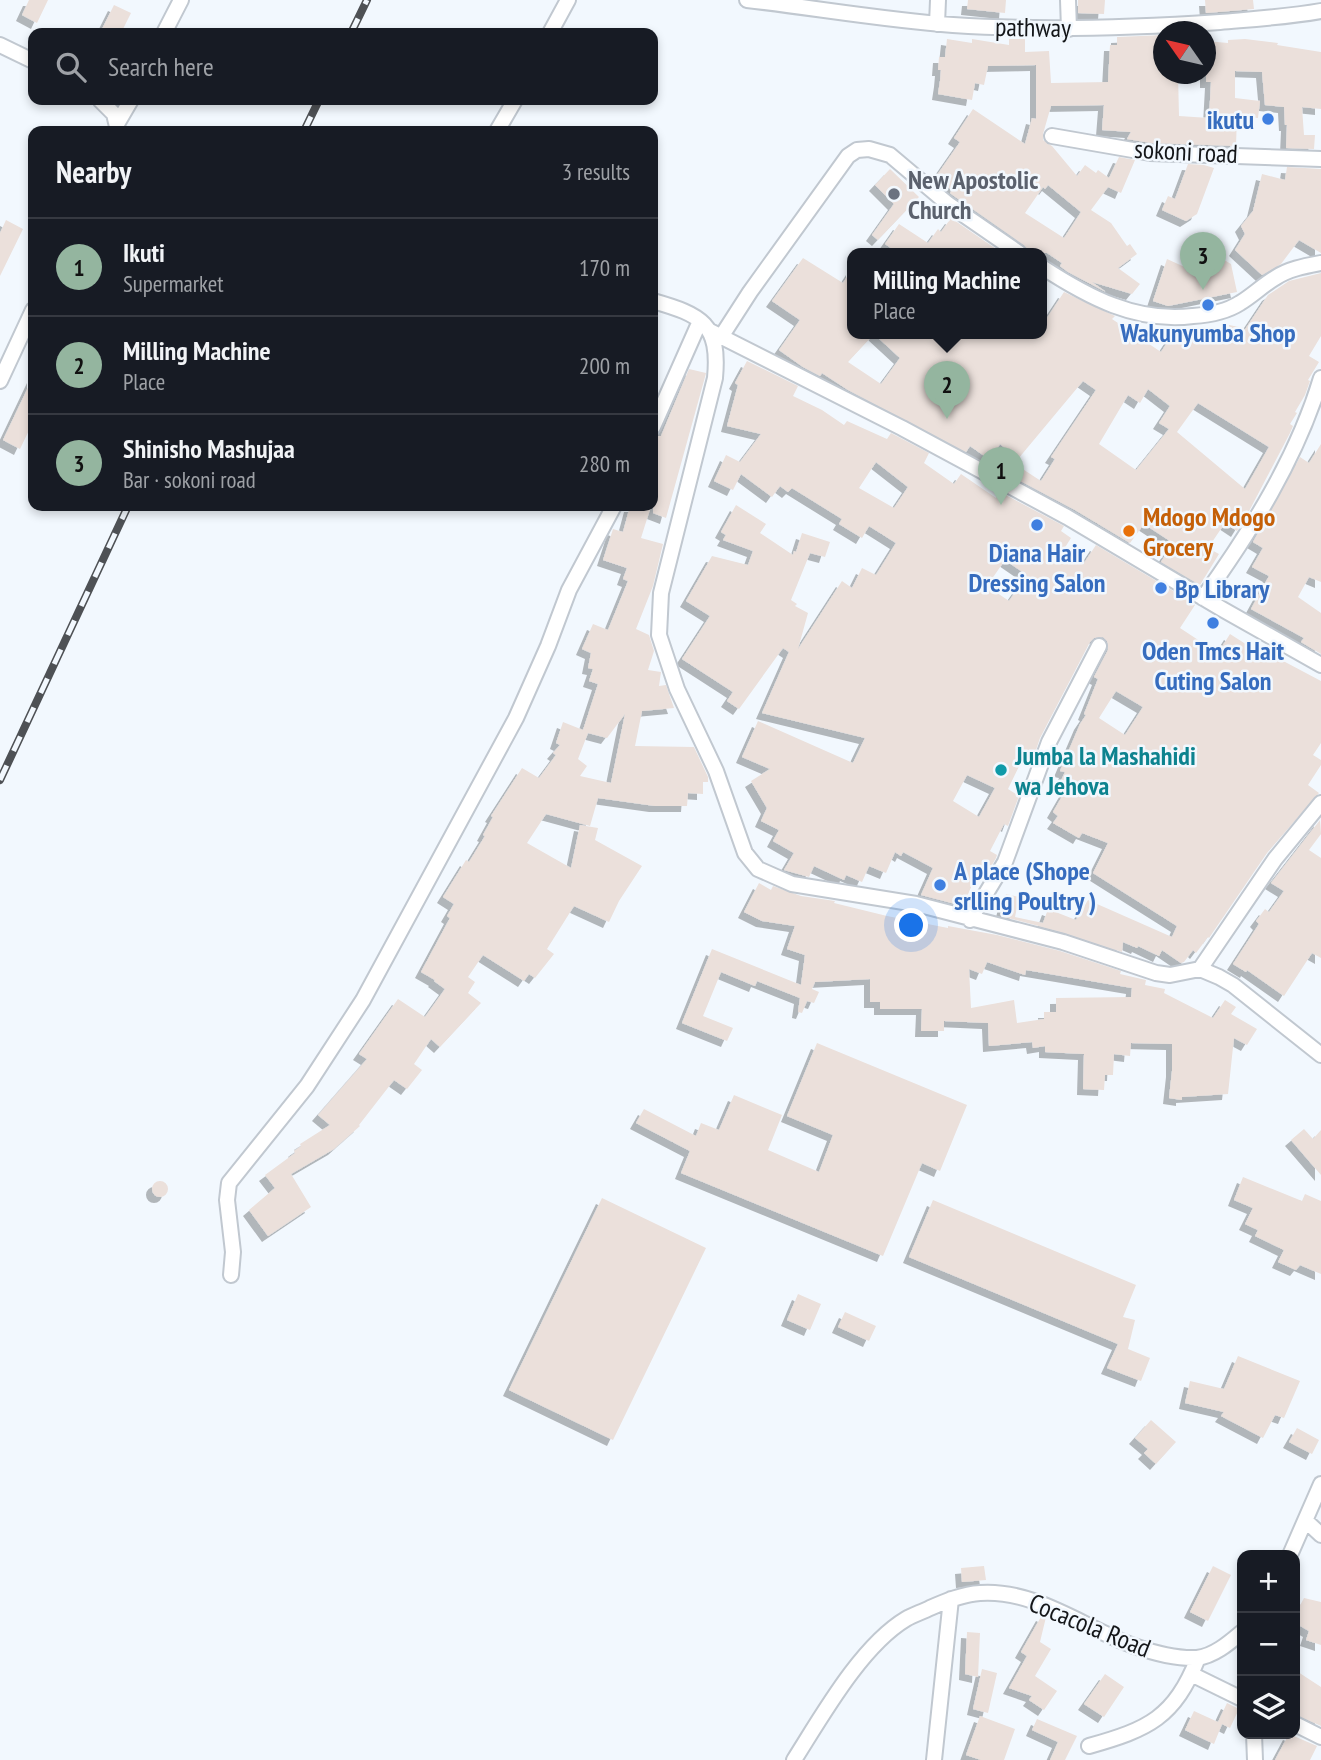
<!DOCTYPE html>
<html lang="en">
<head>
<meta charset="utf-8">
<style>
  body { margin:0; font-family:"PT Sans Narrow",sans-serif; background:#242831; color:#f1f3f6 }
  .controls { position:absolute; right:21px; bottom:21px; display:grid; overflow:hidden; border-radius:14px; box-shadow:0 4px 10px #0003 }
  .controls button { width:63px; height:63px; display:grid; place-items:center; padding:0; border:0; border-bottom:2px solid #363941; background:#171b24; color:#f1f3f6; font:35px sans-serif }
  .compass { position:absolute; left:1153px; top:21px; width:63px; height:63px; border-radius:50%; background:#171b24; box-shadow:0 4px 10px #0003; rotate:304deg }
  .you { position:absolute; left:912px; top:926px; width:24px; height:24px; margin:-18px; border:5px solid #fff; border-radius:50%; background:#1a73e8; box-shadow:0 0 0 10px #1a73e833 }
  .badge { display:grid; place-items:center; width:46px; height:46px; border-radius:50%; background:#94b59f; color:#111; font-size:23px; font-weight:700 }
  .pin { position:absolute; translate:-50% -58px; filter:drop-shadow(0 2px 4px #0008) }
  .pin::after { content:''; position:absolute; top:37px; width:24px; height:21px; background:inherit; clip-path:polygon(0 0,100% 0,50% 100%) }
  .popup { position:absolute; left:847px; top:248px; width:200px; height:91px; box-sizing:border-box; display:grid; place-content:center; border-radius:14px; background:#171b24; filter:drop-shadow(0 2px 5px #0005); font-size:23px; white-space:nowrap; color:#9ea1a6 }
  .popup b { font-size:26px; color:#f1f3f6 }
  .popup::after { content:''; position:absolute; left:50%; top:100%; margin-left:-14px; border:14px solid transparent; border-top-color:#171b24 }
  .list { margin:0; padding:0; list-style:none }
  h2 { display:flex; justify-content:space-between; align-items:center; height:91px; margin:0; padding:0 28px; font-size:30px }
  h2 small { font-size:23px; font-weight:400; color:#9ea1a6 }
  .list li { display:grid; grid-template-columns:46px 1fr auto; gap:21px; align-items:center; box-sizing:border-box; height:98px; padding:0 28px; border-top:2px solid #363941 }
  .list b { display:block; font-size:26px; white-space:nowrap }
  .list p { margin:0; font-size:23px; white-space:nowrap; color:#9ea1a6 }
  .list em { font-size:23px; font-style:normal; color:#9ea1a6 }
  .icon { flex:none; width:38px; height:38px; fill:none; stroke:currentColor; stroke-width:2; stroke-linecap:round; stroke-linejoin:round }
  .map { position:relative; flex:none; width:1321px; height:1760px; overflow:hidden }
  .search { position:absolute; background:#171b24; box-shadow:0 4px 10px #0003; left:28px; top:28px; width:630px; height:77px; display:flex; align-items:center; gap:18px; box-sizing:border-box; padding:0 24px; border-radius:14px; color:#9ea1a6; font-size:26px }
  .panel { position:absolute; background:#171b24; box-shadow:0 4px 10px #0003; left:28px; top:126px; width:630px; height:385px; border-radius:14px }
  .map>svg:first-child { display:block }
  .building { fill:#ebe0db; fill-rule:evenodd; filter:url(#shadow) }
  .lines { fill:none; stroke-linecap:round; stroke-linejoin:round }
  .street-casing { stroke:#c1c8d0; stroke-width:18 }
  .street { stroke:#fff; stroke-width:14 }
  .rail-casing { stroke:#4e5155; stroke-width:8 }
  .rail { stroke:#f2f8fe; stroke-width:5; stroke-dasharray:16; stroke-linecap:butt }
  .shop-dot { fill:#3f7fe0; stroke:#f2f8fe; stroke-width:2.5 }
  .worship-dot { fill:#6b7280; stroke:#f2f8fe; stroke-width:2.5 }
  .food-dot { fill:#e8710a; stroke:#f2f8fe; stroke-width:2.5 }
  .culture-dot { fill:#0f9aa8; stroke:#f2f8fe; stroke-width:2.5 }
  .labels { text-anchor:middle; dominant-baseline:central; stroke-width:5; stroke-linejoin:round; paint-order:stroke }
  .street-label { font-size:26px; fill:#141619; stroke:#f2f8fe }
  .shop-label { font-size:26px; font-weight:bold; fill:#366cbe; stroke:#f2f8fe }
  .worship-label { font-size:26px; font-weight:bold; fill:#5b616d; stroke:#f2f8fe; text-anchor:start }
  .food-label { font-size:26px; font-weight:bold; fill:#c56008; stroke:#f2f8fe; text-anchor:start }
  .culture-label { font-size:26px; font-weight:bold; fill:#0d838f; stroke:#f2f8fe; text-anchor:start }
</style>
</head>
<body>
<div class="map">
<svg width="1321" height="1760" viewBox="0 0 1321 1760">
  <defs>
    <filter id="shadow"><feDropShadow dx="-6" dy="6" stdDeviation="0" flood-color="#0004"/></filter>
  </defs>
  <rect width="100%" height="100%" fill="#f2f8fe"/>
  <path class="building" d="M29,0H48L37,23L22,15Z
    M968,0H1006L1005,13L967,9Z
    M1078,0H1105L1104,14L1078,13Z
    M1205,0H1253L1254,9L1206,13Z
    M114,5L131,13L121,33H100Z
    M1164,35V74H1178L1179,116L1209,118L1211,82H1206V41L1228,43V40L1245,39L1278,43L1277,45L1321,52V109L1302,107L1304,135H1315L1314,149L1286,148L1287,125H1285L1284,107L1265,105L1262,72L1235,71V98L1260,101L1258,118L1237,116L1236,146L1151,143L1127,139L1131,132L1102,130L1104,105L1051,106L1043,134V140L1052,146L1077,176L1085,165L1096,173L1098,170L1109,178L1119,157L1135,160L1121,193L1108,187L1091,210L1111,223L1127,246L1130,244L1137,254L1118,268L1140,284L1132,294L1092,282L1106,292L1068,272L1060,266L1062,263L1047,253H1028L1024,245L954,196L950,193L952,190L935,178L960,142L954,138L973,109L1025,144L1032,118L1036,119V65L988,66L984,85L975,83L972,100L938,94L940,81L941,70H938L939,57H945L947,39L972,43V39L1009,45V39H1025V52L1049,51L1051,83L1108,82L1110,45H1117V37ZM1048,185L1081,212L1064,238L1025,213L1043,187L1045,189Z
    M1188,164L1204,165L1214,168L1197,214L1186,221L1162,210L1168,196L1175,199Z
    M1287,167L1321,169V253L1299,240L1281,264L1262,275L1235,250L1245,234L1241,226L1253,211L1262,174L1285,180Z
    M890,169L919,197L878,240L872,235L894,204L875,185Z
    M951,218L1002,253H898L885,244L899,224L928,243L938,229L941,232Z
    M6,220L23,229L0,276V233Z
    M1202,247L1231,264L1237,292L1168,306L1153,301L1167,259L1189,269Z
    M803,258L843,283L852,269V333H1041V327L1064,292L1115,316L1112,319L1161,352L1172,335L1183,342L1194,327L1213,342L1220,331L1228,336L1229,325L1244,328V331L1268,295L1289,281L1321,273V336L1309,356L1319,362L1308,380L1310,381L1305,395L1295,412L1297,413L1290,424L1293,426L1290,433L1247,515L1237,531L1225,523L1208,548L1219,554L1200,585L1161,562L1173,543L1144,524L1130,543L1075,510L1011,476L1018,466L1041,481L1055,459L1051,457L1096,390L1083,381L1018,459L1000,444L990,460L970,446L966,452L848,390L822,373L820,376L803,367L779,350L800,320L772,301ZM874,334L900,358L881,384L848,362ZM1148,389L1170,406L1159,423L1169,429L1136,470L1099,444L1128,395L1140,403ZM1198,403L1269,447L1245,489L1177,432Z
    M747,361L798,386L793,396L822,410L844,425L847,421L887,439L891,433L929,453L924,463L954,484L961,474L996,498L1000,492L1064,526L1061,531L1071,538L1064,549L1084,563L1096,545L1190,601L1195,605L1180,628L1218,653L1230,634L1266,657L1268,653L1321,681V743L1313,755L1321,760V765L1308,785L1319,793L1267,853L1209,938L1208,937L1196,953L1193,950L1184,962L1181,963L1162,950L1159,956L1138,946L1137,948L1123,942L1122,952L1065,933L1001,916L1006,894L1019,897L1015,917L1043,923L1048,909L1076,920L1088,900L1172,937L1177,926L1093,873L1108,843L1082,833L1079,838L1053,823L1058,816L1053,812L1068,786L1060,783L1065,772L1060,771L1080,724L1086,715L1084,714L1098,679L1094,677L1108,650L1107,641L1103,637L1094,638L1090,642L1040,738L1034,756L1026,752L1008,789L1019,796L1008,826L1004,824L990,851L997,855L996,858L986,875L978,871L963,906L921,895L933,868L903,852L901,856L895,852L886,873L869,866L862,882L846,875L844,880L814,866L809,877L784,870L794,853L773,841L779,830L761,821L767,808L751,781L770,769L742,757L758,721L853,763L865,738L762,713L789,652L783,648L739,709L727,701L733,692L682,659L710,616L686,601L712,556L748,565L753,551L723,540L726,535L721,532L736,505L766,524L760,533L793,555L794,551L796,552L802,533L830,542L825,557L810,553L791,600L797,604L795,606L808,613L798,649L842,581L852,588L862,568L876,575L896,543L869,526L862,538L839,524L842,519L792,488L788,492L780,486L772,497L741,474L733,490L714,481L726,455L740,462L761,434L727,426L738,385L735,383ZM876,462L908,487L894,508L859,488ZM1005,560L1027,575L1009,601L987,586ZM1116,691L1143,707L1125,735L1099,718ZM967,775L995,788L979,817L953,801Z
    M689,369L706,373L705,377L666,518L653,513V449L657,436H661Z
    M33,377V422L20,449L3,440Z
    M1321,444V582L1309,577L1298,597L1321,613V654L1301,642L1304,638L1251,609L1269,576L1252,567L1263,548L1253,542L1300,457L1309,463Z
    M630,506H651L641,538L663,544L653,586L636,629L649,635L654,651L648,670L661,672L659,686L666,685L674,708L642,711L635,746L694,747L708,777V782H703V794L688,793L687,806H655L598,798L590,826L546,814L527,843L571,868L580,825L598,828L595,840L642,866L619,901L609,922L574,906L547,949L554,954L535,978L529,974L524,981L483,955L468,977L475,982L468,993L481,1003L440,1047L431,1039L414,1064L422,1070L407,1089L394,1080L359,1125L360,1126L334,1149L291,1174L311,1207L268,1236L249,1210L275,1188L265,1175L295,1153L294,1151L301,1146L300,1144L330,1125L318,1115L367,1059L359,1054L398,999L425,1017L445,989L434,981L435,980L421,972L450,918L447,916L454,904L443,897L466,860L469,862L485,836L483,835L493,817L491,816L522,768L539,778L556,755L553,753L560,745L556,743L563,722L583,730L598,684L589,681L593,669L588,668L591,653L582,649L593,624L608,630L628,581L623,579L627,568L603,560L613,529L623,532ZM625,714L611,783L580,776L587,766L578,759L588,733L607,738Z
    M1320,820L1321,834L1309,850L1321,858V958L1312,953L1284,996L1247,970L1246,972L1233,964L1259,924L1256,921L1265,909L1269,912L1284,891L1271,883Z
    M759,883L771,890L773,886L801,896L835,901L834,903L887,916L948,928V926L997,935L1060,951L1121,971L1120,974L1146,980L1145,985L1165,989L1164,993L1213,1018L1225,1000L1236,1007L1231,1014L1257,1029L1247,1045L1234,1038L1228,1094L1182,1097V1100L1169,1098L1172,1071V1044L1131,1043L1130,1056L1114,1054L1113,1075H1105L1104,1090L1083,1089L1084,1054L1045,1052V1046L1033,1048L1032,1042L989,1046L988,1023L944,1021V1031H921L922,1009H880V1002H870V979L815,982L812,989L819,992L814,1003L807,1001L802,1013L798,1012L800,998L757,981L755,986L721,972L703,1016L733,1028L727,1041L682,1023L712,949L801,985L805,955L787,949L795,926L762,921L744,912ZM987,962L1025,975L1026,970L1132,988L1131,997L1056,998V1012H1044V1019L1017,1023L1014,1000L971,1008L969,969L982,974Z
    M817,1043L967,1105L940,1171L922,1163L883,1256L681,1173L690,1151L636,1123L644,1109L696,1136L701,1123L719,1130L734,1095L782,1115L768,1150L819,1172L833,1135L787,1116Z
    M1304,1129L1313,1139L1321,1130V1175L1291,1140Z
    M1243,1177L1302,1201L1305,1194L1321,1201V1274L1300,1265L1296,1270L1278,1262L1284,1250L1255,1236L1258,1230L1245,1224L1253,1208L1234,1200Z
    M152 1189a8 8 0 1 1 16 0a8 8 0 1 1-16 0Z
    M602,1198L706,1248L613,1440L509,1390Z
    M933,1200L1136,1285L1123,1317L1135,1320L1128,1349L1150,1358L1141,1381L1107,1368L1118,1344L909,1257Z
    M798,1294L821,1304L810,1330L787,1320Z
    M845,1312L876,1326L869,1341L838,1327Z
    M1238,1356L1300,1381L1284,1418L1275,1415L1263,1438L1221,1416L1224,1412L1185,1403L1190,1381L1224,1389Z
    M1151,1420L1176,1442L1156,1464L1144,1453L1148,1449L1135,1438Z
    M1297,1428L1319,1440L1312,1454L1289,1442Z
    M984,1566L986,1580L962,1582L961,1568Z
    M1213,1566L1231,1575L1208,1621L1190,1612Z
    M1304,1598L1321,1602V1645L1306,1640L1309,1631L1295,1623V1615Z
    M1042,1615L1046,1617L1040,1642L1051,1649L1035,1676L1057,1691L1044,1710L1029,1700L1032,1696L1009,1688L1027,1656L1021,1652Z
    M967,1632L980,1633L978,1677L965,1674Z
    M982,1669L997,1673L988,1713L973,1709Z
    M1295,1670L1321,1687V1726L1295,1714Z
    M1105,1674L1124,1687L1104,1717L1084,1704Z
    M1227,1703L1239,1709L1230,1728L1222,1724L1214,1744L1185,1730L1194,1711L1218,1722Z
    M980,1716L1015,1729L1004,1760H981L966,1755Z
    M1037,1719L1077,1736L1065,1760H1050L1058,1742L1032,1730Z
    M1289,1734L1317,1746L1310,1760H1275Z"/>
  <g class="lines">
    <g class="street-casing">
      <path id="street" d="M747,0C816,8 884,20 953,25C1042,31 1131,28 1220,22C1254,19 1287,17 1321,11
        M1068,0L1069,29
        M937,24L938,0
        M164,33L181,0
        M550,33L568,0
        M0,45L33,61
        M100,100L114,114L118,131
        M117,124L131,100
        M497,131L515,100
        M1052,136L1150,153L1321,159
        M1042,267C1088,297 1136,323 1193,316C1209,315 1226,312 1240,303C1252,296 1263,285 1275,278C1288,269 1305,266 1321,263
        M653,301C702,315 720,324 715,378L661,593L659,635L677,689L716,771L745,853L758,869L792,884L916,904L1063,942L1156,973L1170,975L1200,969L1219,977L1233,985L1321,1055
        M710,331L902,428L1067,517L1222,609L1321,665
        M721,337L750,292L848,156L857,150L869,149L890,155L948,204L1019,253
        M0,381L33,310
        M653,427L700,321
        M1203,598C1251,531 1297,458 1321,378
        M970,920L1005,862L1049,742L1099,646
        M1200,969L1275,859L1321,803
        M231,1275L233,1252L227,1200L229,1183L307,1086L363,1000L516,718L548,646L569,590L614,506
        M1306,1521L1321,1535
        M1290,1555L1321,1484
        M1191,1674L1242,1699
        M1295,1724L1321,1737
        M1254,1734L1255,1760
        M1089,1746C1149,1729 1174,1718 1198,1658
        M794,1760C822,1716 861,1646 906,1619C913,1615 922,1612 930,1608C946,1601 963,1594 980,1593C1035,1589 1084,1628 1134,1646C1154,1653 1176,1659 1197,1658C1214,1656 1229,1643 1242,1632
        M934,1760L951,1599"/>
    </g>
    <use href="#street" class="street"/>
    <g class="rail-casing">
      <path id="rail" d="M351,33L367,0
        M304,131L319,100
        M0,780L128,506"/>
    </g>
    <use href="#rail" class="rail"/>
  </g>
  <g class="shop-dot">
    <circle cx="1268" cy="119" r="7"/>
    <circle cx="1208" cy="305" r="7"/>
    <circle cx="1037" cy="525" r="7"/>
    <circle cx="1161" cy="588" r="7"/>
    <circle cx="1213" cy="623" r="7"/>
    <circle cx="940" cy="885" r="7"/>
  </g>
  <circle class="worship-dot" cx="894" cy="194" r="7"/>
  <circle class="food-dot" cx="1129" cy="531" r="7"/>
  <circle class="culture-dot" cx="1001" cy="770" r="7"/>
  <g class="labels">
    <g class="street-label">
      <text transform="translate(1033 27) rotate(1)">pathway</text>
      <text transform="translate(1186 151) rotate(3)">sokoni road</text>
      <text transform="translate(1090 1625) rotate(22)">Cocacola Road</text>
    </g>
    <g class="shop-label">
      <text x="1254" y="119" text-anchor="end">ikutu</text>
      <text x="1208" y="332">Wakunyumba Shop</text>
      <text x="1037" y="552">Diana Hair<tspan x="1037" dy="30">Dressing Salon</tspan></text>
      <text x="1175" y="588" text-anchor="start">Bp Library</text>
      <text x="1213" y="650">Oden Tmcs Hait<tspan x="1213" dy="30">Cuting Salon</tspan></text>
      <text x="954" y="870" text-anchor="start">A place (Shope<tspan x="954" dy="30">srlling Poultry )</tspan></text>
    </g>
    <g class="worship-label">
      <text x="908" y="179">New Apostolic<tspan x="908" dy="30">Church</tspan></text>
    </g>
    <g class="food-label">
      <text x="1143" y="516">Mdogo Mdogo<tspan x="1143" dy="30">Grocery</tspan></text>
    </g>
    <g class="culture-label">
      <text x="1015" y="755">Jumba la Mashahidi<tspan x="1015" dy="30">wa Jehova</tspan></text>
    </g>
  </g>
</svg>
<div class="controls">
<button>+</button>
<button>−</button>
<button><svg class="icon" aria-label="layers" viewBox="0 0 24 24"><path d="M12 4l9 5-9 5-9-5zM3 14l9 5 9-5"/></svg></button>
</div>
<svg class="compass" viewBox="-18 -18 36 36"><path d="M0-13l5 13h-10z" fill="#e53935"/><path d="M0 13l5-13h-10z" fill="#9ea1a6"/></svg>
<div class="you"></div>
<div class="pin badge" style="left:1001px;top:505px">1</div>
<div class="pin badge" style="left:947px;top:419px">2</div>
<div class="popup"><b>Milling Machine</b>Place</div>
<div class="pin badge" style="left:1203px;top:290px">3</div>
<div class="search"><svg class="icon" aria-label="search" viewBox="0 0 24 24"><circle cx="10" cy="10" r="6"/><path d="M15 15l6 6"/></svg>Search here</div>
<section class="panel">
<h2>Nearby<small>3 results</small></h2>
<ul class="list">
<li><span class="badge">1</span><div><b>Ikuti</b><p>Supermarket</p></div><em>170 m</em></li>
<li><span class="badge">2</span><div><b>Milling Machine</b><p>Place</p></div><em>200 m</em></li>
<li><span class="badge">3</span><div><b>Shinisho Mashujaa</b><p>Bar · sokoni road</p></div><em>280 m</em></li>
</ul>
</section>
</div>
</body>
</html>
